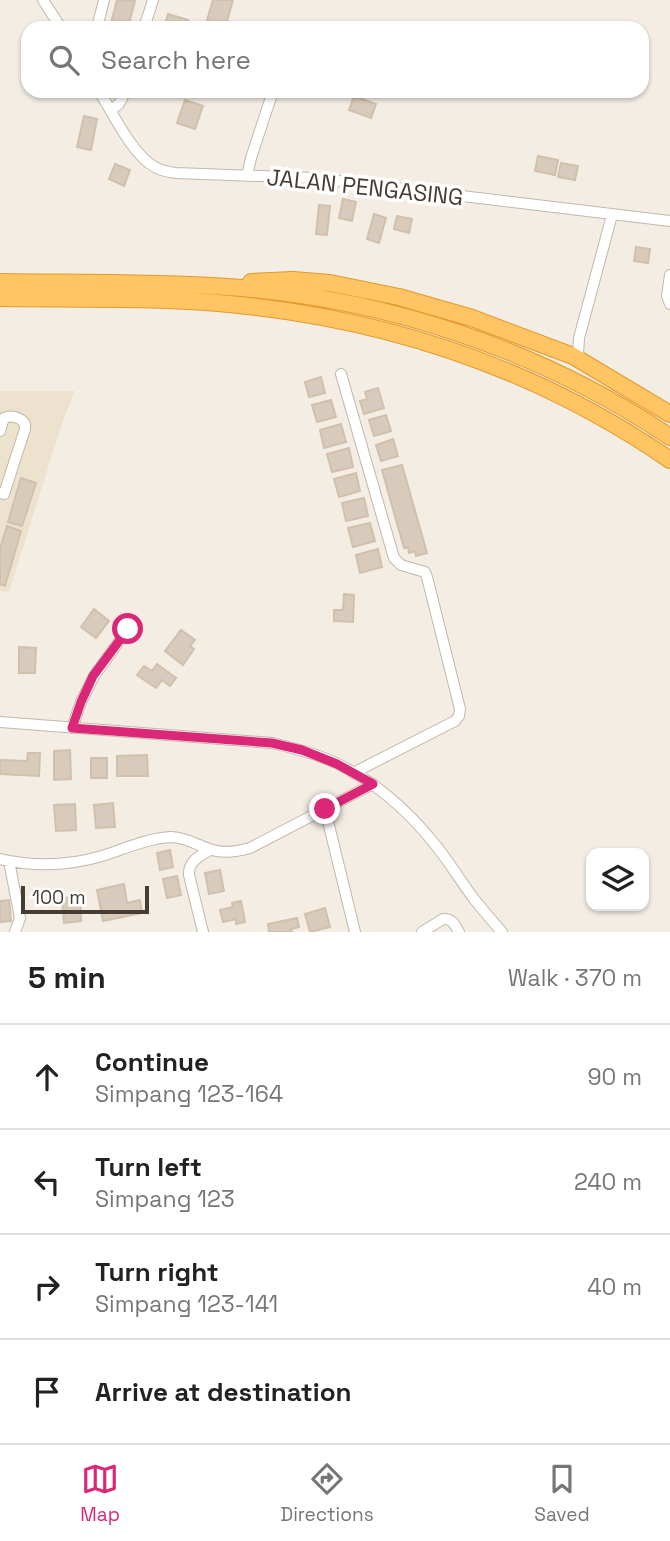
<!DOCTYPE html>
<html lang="en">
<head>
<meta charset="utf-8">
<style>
  body { margin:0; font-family:"Space Grotesk",sans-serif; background:#f6f6f6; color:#222 }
  .controls { position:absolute; right:21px; bottom:21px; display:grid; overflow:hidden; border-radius:14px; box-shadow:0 2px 5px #0004 }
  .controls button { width:63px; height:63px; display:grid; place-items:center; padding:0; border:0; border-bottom:2px solid #e0e0e0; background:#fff; color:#222; font:35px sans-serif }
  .scale { position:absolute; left:21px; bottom:18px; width:128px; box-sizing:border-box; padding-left:7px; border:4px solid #453d33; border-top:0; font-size:19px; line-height:24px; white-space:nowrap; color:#453d33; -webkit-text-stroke:5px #fff; paint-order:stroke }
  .stop { position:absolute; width:21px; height:21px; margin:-16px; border:5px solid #db2777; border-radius:50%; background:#fff }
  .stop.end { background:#db2777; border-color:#fff; box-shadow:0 2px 7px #0008 }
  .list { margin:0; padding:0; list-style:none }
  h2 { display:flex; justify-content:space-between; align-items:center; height:91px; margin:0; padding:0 28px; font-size:30px }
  h2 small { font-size:23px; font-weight:400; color:#767676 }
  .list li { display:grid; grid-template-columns:46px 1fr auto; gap:21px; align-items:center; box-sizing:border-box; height:105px; padding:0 28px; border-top:2px solid #e0e0e0 }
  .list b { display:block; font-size:26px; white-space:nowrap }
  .list p { margin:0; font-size:23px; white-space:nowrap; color:#767676 }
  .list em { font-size:23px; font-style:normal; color:#767676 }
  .icon { flex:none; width:38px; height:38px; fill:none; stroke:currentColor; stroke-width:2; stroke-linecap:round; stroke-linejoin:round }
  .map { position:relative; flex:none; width:670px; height:932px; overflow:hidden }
  .search { position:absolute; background:#fff; box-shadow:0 2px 5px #0004; left:21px; right:21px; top:21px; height:77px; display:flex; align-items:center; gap:18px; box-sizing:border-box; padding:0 24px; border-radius:21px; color:#767676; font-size:26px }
  .sheet { height:511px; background:#fff }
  nav { display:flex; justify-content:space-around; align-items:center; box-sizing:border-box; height:98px; border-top:2px solid #e0e0e0; background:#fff; font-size:19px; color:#767676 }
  nav a { display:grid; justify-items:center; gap:4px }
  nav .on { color:#db2777 }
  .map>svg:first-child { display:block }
  .education { fill:#ede2cd }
  .building { fill:#d8cbbc; stroke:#d0c0ac; stroke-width:2 }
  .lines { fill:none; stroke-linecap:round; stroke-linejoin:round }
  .minor-casing { stroke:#c1b8a9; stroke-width:12 }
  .highway-casing { stroke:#e3992d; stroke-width:18 }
  .minor { stroke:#fff; stroke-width:10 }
  .highway { stroke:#ffc562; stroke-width:16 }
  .route { stroke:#db2777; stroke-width:9 }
  .labels { text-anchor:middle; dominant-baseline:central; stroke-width:7; stroke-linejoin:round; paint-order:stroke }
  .street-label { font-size:23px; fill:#453d33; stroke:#fff }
</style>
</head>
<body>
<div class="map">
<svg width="670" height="932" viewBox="0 0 670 932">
  <rect width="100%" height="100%" fill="#f3ede4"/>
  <path class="education" d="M0,391H75L63,420L9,592L0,591Z"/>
  <path class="building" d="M117,0L135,1L128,27L111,23Z
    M213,0H233L225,28L205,27Z
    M168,14L188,20L185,28H164Z
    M354,96L376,104L371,118L349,110Z
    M185,100L203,106L195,129L177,123Z
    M84,116L97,119L91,150L77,147Z
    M538,156L558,160L555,175L535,171Z
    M561,163L578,166L575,180L558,177Z
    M115,164L130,170L124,186L109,179Z
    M343,199L356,202L352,221L339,218Z
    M319,205L330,206L327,235L316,234Z
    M374,214L386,218L379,243L367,239Z
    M397,216L412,219L409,233L394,229Z
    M636,247L650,249L648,263L634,261Z
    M321,377L325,393L309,397L305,382Z
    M378,388L384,408L364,414L360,401L367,399L365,392Z
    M331,400L336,417L317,422L312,405Z
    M386,415L391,431L374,436L369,420Z
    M341,424L346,442L324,448L320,430Z
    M393,439L398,456L381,461L376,445Z
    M349,448L353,467L332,472L327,454Z
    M402,465L427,553L416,556L415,551L409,553L408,547L404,548L382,470Z
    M356,473L360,491L339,497L334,479Z
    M21,478L36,483L22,526L8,522Z
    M364,498L368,516L346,521L342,503Z
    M370,523L375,541L353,547L348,528Z
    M7,526L21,531L5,586L0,584V549Z
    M378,549L382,567L360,573L356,555Z
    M344,594L354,595L353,622L334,621V610H343Z
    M94,609L109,621L96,638L81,627Z
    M181,630L195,640L190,646L194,649L183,665L165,651Z
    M19,647L36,648L35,673H19Z
    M157,664L176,678L170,686L162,680L156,688L137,675L144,666L152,671Z
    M70,750L71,779L54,780V751Z
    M28,753H40L39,776L0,774V760L27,761Z
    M147,755L148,776H117V756Z
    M91,758H107V778H91Z
    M113,803L115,827L96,828L94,805Z
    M75,804L76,830L56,831L54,805Z
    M170,850L173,867L160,870L157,853Z
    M220,870L224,891L209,894L205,873Z
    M177,876L181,895L167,898L163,879Z
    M124,884L127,903L140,900L142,913L103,921L97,890Z
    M80,897L81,921L64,923L62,898Z
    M9,900L11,921L0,922V901Z
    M241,901L245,922L236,924V919L223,922L220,910L233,907L232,903Z
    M325,908L330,927L310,932L305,914Z
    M297,918L299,927L291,929L292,932H269L268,924Z"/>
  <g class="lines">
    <g class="minor-casing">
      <path id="minor" d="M43,0L61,28
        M97,28L104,0
        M144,28L153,0
        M99,91C112,112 133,156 155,167C161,171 169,172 176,173L313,178L670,221
        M111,110L119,104L126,91
        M247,176L251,158L273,91
        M670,275L667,296L670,304
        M582,361L578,354L579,338L612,215
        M341,374L394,558L401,565L425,572L427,577L460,709L459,716L455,721L353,773
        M0,431L4,418C11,415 21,417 25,424V429L4,494L0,493
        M0,722L272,743C294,748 318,754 338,764C375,782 407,810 433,842C448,860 460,880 474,899C483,910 492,921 502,932
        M72,728L81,702L94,676L128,629
        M325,809L355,932
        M0,859C35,867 68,866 102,856C124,849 148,838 171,837C184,837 195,844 207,848C220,854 236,852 250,848L373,784
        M9,861L20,918L15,932
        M203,932L189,875C188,862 199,856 210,850
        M422,932L443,919C452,918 455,925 459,932"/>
    </g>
    <g class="highway-casing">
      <path id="highway" d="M0,282C76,283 152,282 228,287C385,298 539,349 670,437
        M251,282L293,280L330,283L399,297L472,318L573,356L670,414
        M0,298C76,299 153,297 229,304C390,319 536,368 670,460"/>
    </g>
    <use href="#minor" class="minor"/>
    <use href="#highway" class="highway"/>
  </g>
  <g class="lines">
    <path class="route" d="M128,629L93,676L81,702L72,728L272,743L302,750L337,764L373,784L325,809"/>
  </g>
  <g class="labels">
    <g class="street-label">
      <text transform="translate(365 187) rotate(6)">JALAN PENGASING</text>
    </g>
  </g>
</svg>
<div class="controls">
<button><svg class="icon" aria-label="layers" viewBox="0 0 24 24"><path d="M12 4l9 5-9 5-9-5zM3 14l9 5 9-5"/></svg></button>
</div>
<div class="scale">100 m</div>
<div class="stop" style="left:128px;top:629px"></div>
<div class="stop end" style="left:325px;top:809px"></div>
<div class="search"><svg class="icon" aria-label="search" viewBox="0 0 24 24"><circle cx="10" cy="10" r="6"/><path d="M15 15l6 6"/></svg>Search here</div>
</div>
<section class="sheet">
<h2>5 min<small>Walk · 370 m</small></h2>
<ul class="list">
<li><svg class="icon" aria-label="ahead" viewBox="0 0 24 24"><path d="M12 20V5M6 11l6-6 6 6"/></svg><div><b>Continue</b><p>Simpang 123-164</p></div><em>90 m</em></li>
<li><svg class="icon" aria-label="left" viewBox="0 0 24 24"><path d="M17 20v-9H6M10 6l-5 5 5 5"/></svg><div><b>Turn left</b><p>Simpang 123</p></div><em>240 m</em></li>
<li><svg class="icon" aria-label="right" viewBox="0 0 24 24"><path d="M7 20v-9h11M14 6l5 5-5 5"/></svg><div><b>Turn right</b><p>Simpang 123-141</p></div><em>40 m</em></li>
<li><svg class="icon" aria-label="arrive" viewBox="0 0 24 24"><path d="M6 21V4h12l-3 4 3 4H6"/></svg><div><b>Arrive at destination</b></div></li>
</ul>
</section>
<nav>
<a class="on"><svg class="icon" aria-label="map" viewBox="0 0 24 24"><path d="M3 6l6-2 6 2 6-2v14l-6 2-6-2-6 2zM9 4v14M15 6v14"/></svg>Map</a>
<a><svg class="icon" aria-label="directions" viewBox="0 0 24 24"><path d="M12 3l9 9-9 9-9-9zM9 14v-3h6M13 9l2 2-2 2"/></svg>Directions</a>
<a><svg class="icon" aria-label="saved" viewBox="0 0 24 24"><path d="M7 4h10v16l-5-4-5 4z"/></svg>Saved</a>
</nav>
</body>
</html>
